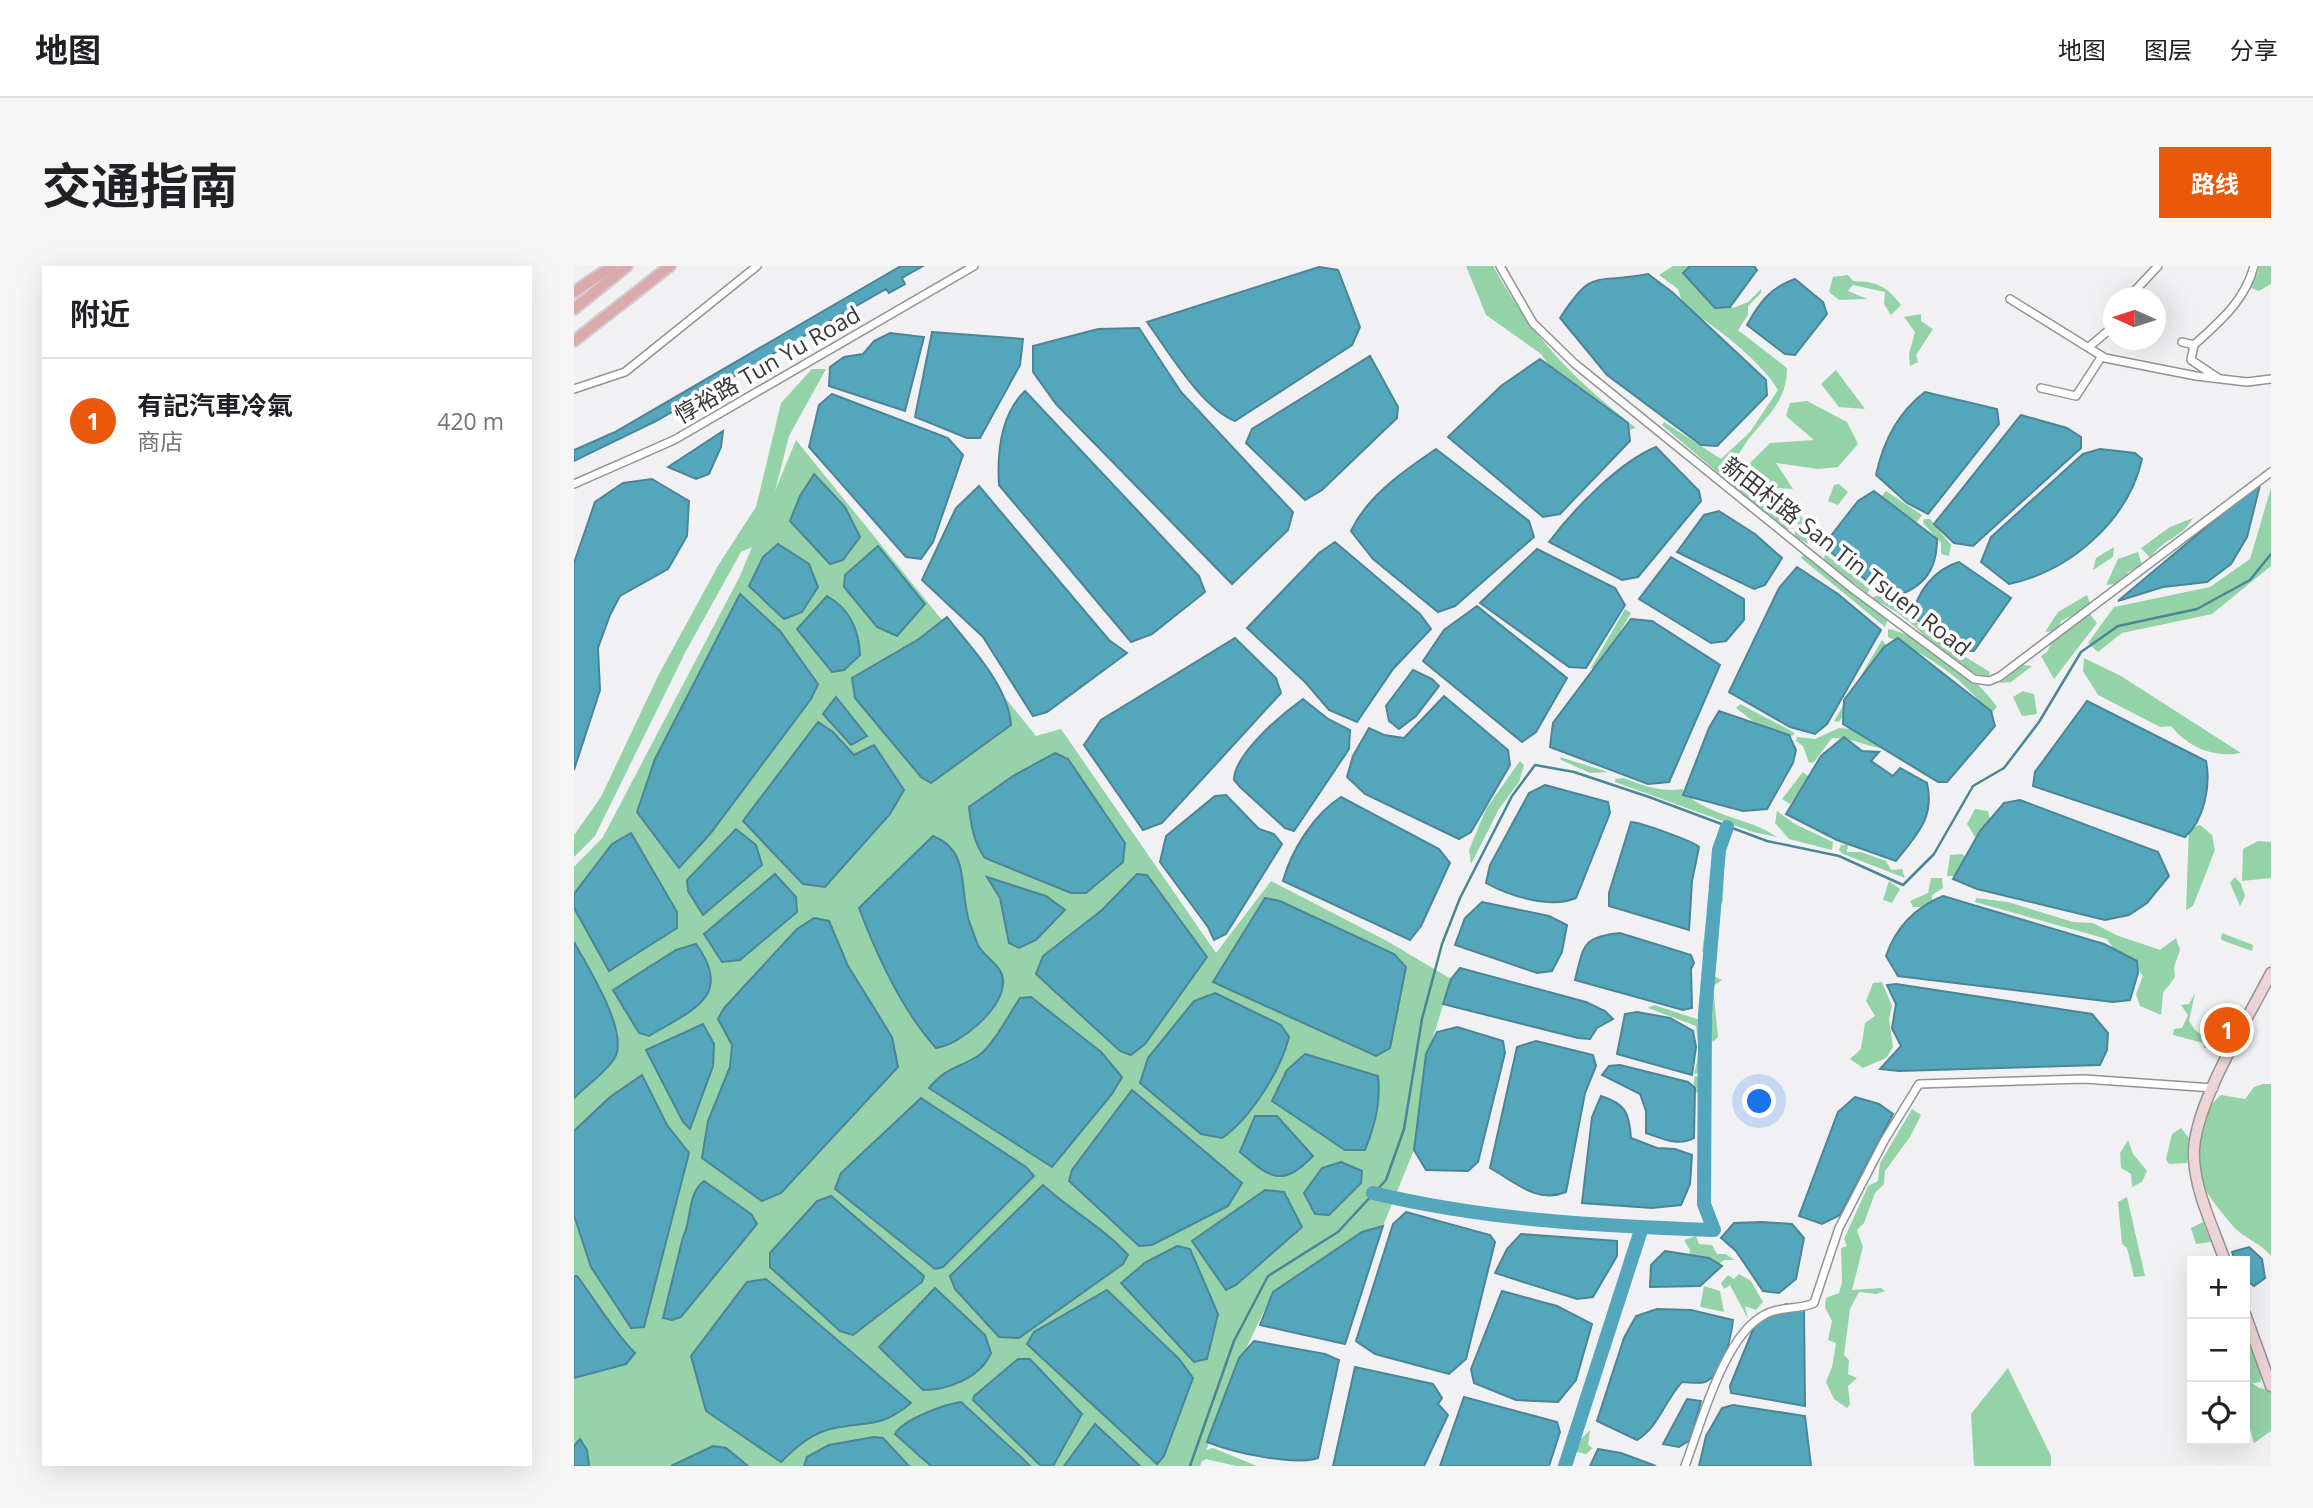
<!DOCTYPE html>
<html lang="zh">
<head>
<meta charset="utf-8">
<style>
  body { margin:0; font-family:"Open Sans","Noto Sans SC",sans-serif; background:#f6f6f6; color:#202124 }
  .controls { position:absolute; right:21px; bottom:21px; display:grid; overflow:hidden; border-radius:0px; box-shadow:0 7px 28px #0002 }
  .controls button { width:63px; height:63px; display:grid; place-items:center; padding:0; border:0; border-bottom:2px solid #e0e0e0; background:#fff; color:#202124; font:35px sans-serif }
  .compass { position:absolute; left:1529px; top:21px; width:63px; height:63px; border-radius:50%; background:#fff; box-shadow:0 7px 28px #0002; rotate:273deg }
  .you { position:absolute; left:1186px; top:836px; width:24px; height:24px; margin:-18px; border:5px solid #fff; border-radius:50%; background:#1a73e8; box-shadow:0 0 0 10px #1a73e833 }
  .badge { display:grid; place-items:center; width:46px; height:46px; border-radius:50%; background:#ea580c; color:#fff; font-size:23px; font-weight:700 }
  .pin { position:absolute; translate:-50% -50%; border:4px solid #fff; box-shadow:0 2px 7px #0006 }
  .list { margin:0; padding:0; list-style:none }
  h2 { display:flex; justify-content:space-between; align-items:center; height:91px; margin:0; padding:0 28px; font-size:30px }
  h2 small { font-size:23px; font-weight:400; color:#757577 }
  .list li { display:grid; grid-template-columns:46px 1fr auto; gap:21px; align-items:center; box-sizing:border-box; height:126px; padding:0 28px; border-top:2px solid #e0e0e0 }
  .list b { display:block; font-size:26px; white-space:nowrap }
  .list p { margin:0; font-size:23px; white-space:nowrap; color:#757577 }
  .list em { font-size:23px; font-style:normal; color:#757577 }
  .icon { flex:none; width:38px; height:38px; fill:none; stroke:currentColor; stroke-width:2; stroke-linecap:round; stroke-linejoin:round }
  .map { position:relative; flex:none; width:1697px; height:1200px; overflow:hidden; border-radius:0px }
  header { display:flex; align-items:center; gap:42px; box-sizing:border-box; height:98px; padding:0 35px; background:#fff; border-bottom:2px solid #e0e0e0 }
  header strong { font-size:33px }
  nav { display:flex; gap:38px; margin-inline-start:auto; font-size:24px }
  .intro { display:flex; align-items:center; justify-content:space-between; box-sizing:border-box; height:168px; padding:0 42px }
  h1 { margin:0; font-size:49px }
  .button { padding:18px 32px; border-radius:0px; background:#ea580c; color:#fff; font-size:24px; font-weight:700 }
  main { display:flex; gap:42px; padding:0 42px }
  aside { flex:1; background:#fff; border-radius:0px; box-shadow:0 7px 28px #0002 }
  .map>svg:first-child { display:block }
  .green { fill:#96d2aa }
  .forest { fill:#94d2a8 }
  .water { fill:#54a6bd; stroke:#4c8596; stroke-width:2 }
  .lines { fill:none; stroke-linecap:round; stroke-linejoin:round }
  .stream { stroke:#4c8596; stroke-width:2.5 }
  .river { stroke:#54a6bd; stroke-width:14 }
  .minor-casing { stroke:#929395; stroke-width:10 }
  .secondary-casing { stroke:#929395; stroke-width:13 }
  .primary-casing { stroke:#cfcfd0; stroke-width:14 }
  .minor { stroke:#fff; stroke-width:7 }
  .secondary { stroke:#edd4d6; stroke-width:10 }
  .primary { stroke:#daaaad; stroke-width:10 }
  .labels { text-anchor:middle; dominant-baseline:central; stroke-width:7; stroke-linejoin:round; paint-order:stroke }
  .street-label { font-size:23px; fill:#39393a; stroke:#fff }
</style>
</head>
<body>
<header>
<strong>地图</strong>
<nav><a>地图</a><a>图层</a><a>分享</a></nav>
</header>
<div class="intro"><h1>交通指南</h1><a class="button">路线</a></div>
<main>
<aside>
<h2>附近<small></small></h2>
<ul class="list">
<li><span class="badge">1</span><div><b>有記汽車冷氣</b><p>商店</p></div><em>420 m</em></li>
</ul>
</aside>
<div class="map">
<svg width="1697" height="1200" viewBox="0 0 1697 1200">
  <rect width="100%" height="100%" fill="#f1f1f4"/>
  <path class="green" d="M222,174L462,470L487,463L642,687L697,615L813,675L877,713L858,775L840,884L809,960L785,968L699,1026L671,1085L626,1200H0V601L29,571L166,310Z"/>
  <path class="forest" d="M892,0H919C961,74 996,110 1062,162L1046,167L996,128L967,88L912,49Z
    M1099,0H1118L1135,23L1159,42L1174,36L1187,23V27L1174,40V49L1164,64L1213,102C1213,136 1193,149 1174,174C1165,186 1159,200 1150,212L1088,159L1090,156L1147,193L1176,166L1204,124C1188,96 1138,57 1110,41L1104,23L1085,9Z
    M1685,0H1697V18L1685,25L1667,18L1683,9Z
    M1274,9L1279,15C1303,16 1312,19 1327,39L1317,49L1310,38L1311,26L1279,19L1274,25L1293,33L1265,34L1255,26L1259,11Z
    M1347,48V55L1359,63L1342,89L1344,96L1336,100L1335,88L1341,66L1330,51Z
    M238,103H252L215,170L188,277L167,286L112,385L21,570L0,591V569L27,531L84,410L145,298L182,241L207,137Z
    M1262,104L1291,143L1265,141L1247,118Z
    M1233,135L1273,156L1284,178L1264,201L1244,203L1202,197L1219,223L1203,222L1181,210L1176,223L1214,248L1219,263H1212L1154,219L1196,177L1240,174L1212,150L1216,137Z
    M1265,218L1274,226L1264,239L1254,235L1260,219Z
    M1697,222V300L1638,348L1548,367L1524,386L1514,377L1540,341L1636,321L1676,293Z
    M1312,225L1348,249L1343,256L1307,231Z
    M1226,250L1240,262L1232,270L1234,278L1220,270Z
    M1619,252C1607,273 1592,270 1576,292L1567,282L1596,261Z
    M1350,253H1356L1377,279L1375,290L1367,288V277L1349,257Z
    M1540,281L1539,291L1519,304L1522,292Z
    M1564,286L1568,299L1554,306L1548,317L1532,319L1544,293Z
    M1230,287L1314,352L1311,361L1227,292Z
    M1251,288L1296,323L1293,327L1250,294Z
    M1306,328L1317,336L1333,334L1328,342L1340,356L1353,359L1375,381L1416,406L1414,410C1381,408 1355,370 1330,352C1321,344 1308,338 1298,332Z
    M1513,329L1517,340L1487,355L1484,364L1471,366L1484,346Z
    M1051,343L1057,347L1023,405L1017,402Z
    M1514,346L1523,357L1480,413L1467,390L1473,386L1480,371Z
    M1314,363C1347,368 1405,413 1423,441L1416,449C1390,412 1355,390 1314,371Z
    M1308,374L1316,384L1265,456L1260,455Z
    M1510,392L1547,410L1667,487C1639,492 1614,481 1597,460L1586,461L1524,429L1509,405Z
    M1448,399L1458,400L1437,416L1426,417Z
    M1449,425L1460,428L1463,448L1448,450L1439,431Z
    M1166,438L1221,467L1213,475L1189,463L1162,442Z
    M1265,462L1290,464L1313,483C1292,481 1279,471 1258,472L1240,496L1235,497L1229,480L1222,475L1223,471L1241,473Z
    M986,491L1034,506L1016,507L987,494Z
    M946,495L950,499L945,516L925,543L897,598L895,584L912,543Z
    M1229,506L1236,512L1216,538L1208,533Z
    M1050,512C1066,519 1090,527 1108,523C1129,550 1175,551 1203,571L1179,566L1041,516V513Z
    M1401,543L1414,545L1417,560L1401,571L1393,558Z
    M1203,545L1221,558L1259,576L1258,584L1215,573L1201,557Z
    M1626,559L1638,569L1641,584L1619,640L1612,644L1615,562Z
    M1684,575L1697,576V612L1668,615L1669,583Z
    M1274,578L1273,586H1287L1312,595L1317,604L1328,603L1331,612L1269,588L1265,584L1267,579Z
    M1150,585L1149,634L1143,648Z
    M1388,588L1396,595L1390,610H1373L1376,589Z
    M1661,611L1667,618L1671,630L1666,640L1656,617Z
    M1357,612H1368L1369,622L1358,629V641H1339L1336,635L1354,627Z
    M393,614L403,662L428,693L433,706C427,703 417,702 413,697C396,684 385,633 393,614Z
    M1315,615L1326,623L1318,637L1309,634Z
    M1402,632L1434,636L1499,656L1519,657L1542,669L1586,684L1602,672L1606,684L1600,701L1601,711L1589,727L1587,749L1566,740L1562,728L1569,710L1557,696L1548,695L1533,673L1401,636Z
    M1145,650L1138,692L1128,686L1132,657L1142,656Z
    M1648,667L1679,679L1678,685L1650,675L1647,673Z
    M1138,701L1140,710L1148,714L1139,720L1144,771L1139,776C1131,753 1141,728 1130,706Z
    M307,702L312,722L298,723L291,708Z
    M1308,716L1318,740L1315,753L1319,781L1312,792L1289,802L1276,793L1287,783L1291,757L1301,750L1292,735L1299,717Z
    M1621,727L1615,755L1621,764L1647,782H1630L1629,777L1599,769L1600,763L1608,762L1614,749L1607,739L1615,738Z
    M1080,739L1126,754C1127,760 1126,769 1128,776C1131,788 1136,793 1135,805L1120,808L1125,787L1122,760L1074,742Z
    M1121,810L1135,812L1134,840L1126,843L1125,827L1118,826Z
    M1689,818H1697V990C1687,977 1669,972 1659,960C1649,948 1632,929 1628,915C1619,886 1624,848 1647,829L1671,833L1680,821Z
    M1338,843L1347,849L1336,871L1311,905L1310,918L1301,927L1290,957L1283,964L1289,981L1278,1024L1307,1022L1311,1025L1302,1028L1285,1026L1276,1043L1270,1089L1275,1094L1274,1108L1283,1112L1274,1120L1276,1138L1273,1142L1260,1133L1252,1116L1258,1101L1262,1077L1254,1074L1258,1055L1251,1041L1252,1032L1265,1027L1268,1016L1267,982L1273,980L1270,973L1294,920L1304,915L1306,897Z
    M298,850L310,859L280,885L289,867L272,877Z
    M1607,862L1615,872L1613,897L1595,898L1592,893L1598,868Z
    M1554,874L1559,888L1573,905L1568,916L1558,921L1557,908L1547,902L1546,887Z
    M235,915L254,917L147,1041L145,1036L217,944L221,932L234,931Z
    M1553,931L1571,1010L1560,1011L1553,982L1548,978L1544,936Z
    M1629,956L1637,976L1622,978L1617,962Z
    M1122,970L1125,978L1138,979L1143,988H1151L1161,994H1151L1132,1005L1115,994L1116,984L1110,974Z
    M1165,1008L1177,1015L1189,1036L1182,1044L1171,1040L1174,1053L1156,1019L1150,1023L1147,1017L1154,1009L1160,1013Z
    M1130,1020L1146,1025L1150,1046L1126,1041Z
    M677,1024L645,1102L641,1106L661,1038Z
    M1676,1068L1685,1093L1687,1116L1678,1117L1685,1122L1697,1124V1165L1680,1177L1676,1163L1674,1128H1671V1093L1674,1090L1671,1070Z
    M1434,1102L1477,1190V1200H1400L1397,1148Z
    M0,1146L9,1152L16,1162L6,1168L0,1165Z
    M121,1157H130L142,1171L131,1169L116,1174Z
    M1016,1164L1014,1179L1019,1182L1012,1188L1002,1186L1006,1174Z
    M639,1182L683,1200H662L632,1193L621,1200L626,1186Z"/>
  <path class="water" d="M327,0H349L328,12L331,18L315,27L312,23L82,155L0,195V184L41,166Z
    M1116,0H1180L1183,4L1156,41L1141,42L1109,7Z
    M745,1L764,4L786,61L778,79L661,155C628,142 594,85 573,56Z
    M1074,8L1098,26L1192,114L1193,129L1143,180L1127,179L1033,109L986,52C1020,0 1019,19 1074,8Z
    M1221,13L1249,36L1253,48L1221,89L1211,88L1173,59C1185,37 1197,21 1221,13Z
    M565,62L607,126L719,246L714,264L658,318L482,138L459,106V80L524,63Z
    M358,66L449,73L446,99L406,172H393L341,151Z
    M316,67L350,71L331,145L255,120L256,101L270,91L289,88L300,75Z
    M796,90L824,141L823,152L748,224L731,234L672,177L678,163Z
    M966,93L1054,157L1056,175L986,248L969,251L874,171L927,120Z
    M451,125L625,310L631,326L578,368L557,376L425,219C423,186 426,149 451,125Z
    M1351,126L1423,143L1425,158L1354,248L1333,237L1302,209C1309,176 1323,147 1351,126Z
    M258,128L374,172L389,189L359,276L347,293L332,291L235,181L245,139Z
    M1447,149L1493,162L1507,171V182L1399,280L1380,277L1360,258Z
    M149,165L147,181L135,208L122,213L94,201Z
    M1082,181L1125,225L1127,235L1064,311L1048,314L975,276C999,244 1045,196 1082,181Z
    M862,183L955,255L960,271L881,340L864,346L799,293L777,265C793,230 831,204 862,183Z
    M1526,183L1561,187L1568,193C1554,255 1496,305 1435,318L1407,296L1417,271L1509,188Z
    M240,208L271,241L286,271L269,294L256,298L216,255L226,230Z
    M78,213L115,235L113,270L94,303L46,330L36,349L24,382L26,424L0,504V297L21,236L49,217Z
    M1687,215L1673,271L1657,298L1633,316L1589,321L1544,335Z
    M405,220L535,374L553,387L473,446L459,450L409,371L348,314L382,242Z
    M1300,225L1363,273C1363,308 1347,322 1316,333L1249,280L1284,235Z
    M1145,245L1181,268L1208,292L1191,319L1180,323L1103,286L1130,249Z
    M761,276L846,348L857,363L819,403L783,456L755,444L732,417L673,362L745,287Z
    M204,278L235,298L244,321L228,346L210,353L175,320L189,291Z
    M304,280L351,338L323,370L303,361L270,321L271,309Z
    M963,283L1041,322L1051,339L1012,402L995,401L906,337Z
    M1097,291L1170,333V354L1152,375L1137,377L1065,333Z
    M1385,296L1437,332L1400,385H1384L1339,351C1342,326 1361,303 1385,296Z
    M1223,301L1264,328L1307,364L1253,458L1241,468L1216,461L1155,426L1205,322Z
    M166,328L206,365L244,418L237,433L136,568L105,602L63,546L81,493Z
    M253,330C276,343 285,363 286,389L270,404L258,406L223,363Z
    M903,340L993,412L962,466L948,476L849,395L870,364Z
    M373,351C397,382 434,419 437,459L357,517L347,511L281,432L278,412L345,373Z
    M1057,353L1078,355L1146,399L1095,516L1074,518L976,481L979,457Z
    M661,372L702,412L707,427L588,557L569,564L510,479L527,454Z
    M1324,372L1417,445L1421,460L1373,516H1364L1269,458L1270,434L1310,381Z
    M839,404L858,413L865,420L842,450L825,463L815,455L812,440Z
    M870,430L934,484L936,499L897,566L885,573L791,528L773,511L779,490L795,462L810,469L830,472Z
    M262,431L293,470L277,479L249,448Z
    M729,433L754,453L776,464L775,483L720,565L711,562L666,521L660,514C660,488 708,448 729,433Z
    M1513,435L1632,495C1637,520 1630,554 1611,571L1459,520L1461,506Z
    M1145,445L1215,469L1222,484L1219,497L1193,543L1169,545L1109,529L1135,462Z
    M244,456L259,466L280,489L300,479L330,524L316,548L251,621L229,618L169,555Z
    M1270,471L1288,485L1305,486L1297,495L1319,510L1326,502L1353,517C1361,552 1343,568 1322,595L1263,574L1212,548L1247,490Z
    M481,487L494,493L551,577L549,596L512,627H497L411,592C400,577 397,560 395,541L439,510Z
    M971,519L1034,536L1036,547L1002,632C977,643 935,630 912,617L916,599L955,527Z
    M652,529L685,563L700,568L708,578L652,668L640,674L634,661L586,596L592,570L641,530Z
    M767,531L865,583L876,597L847,660L836,674L709,615C717,585 740,548 767,531Z
    M1446,534L1584,586L1595,610L1573,637L1555,649L1531,654L1403,623L1379,613L1406,565L1430,537Z
    M1057,556C1066,556 1121,576 1125,581L1118,615L1115,664L1035,640V627Z
    M162,563L182,579L188,599L129,649L114,625L113,614Z
    M57,567L103,646V662L35,705L0,642V628L38,578Z
    M359,570C398,585 384,625 396,658C399,665 401,673 404,679C411,693 431,700 429,718C427,744 386,779 362,782C327,743 303,690 285,642Z
    M201,608L222,631L223,646L166,694L148,696L130,668Z
    M563,608L573,609L633,691L571,778L557,789L546,785L462,708L469,690L528,644Z
    M413,611L472,630L491,644L462,674L445,682L435,677L426,632Z
    M1369,630L1530,678L1563,695L1564,707L1556,734L1539,736L1324,710L1312,690C1322,661 1340,642 1369,630Z
    M691,632L706,635L820,688L832,701L816,782L802,790L639,716Z
    M908,636L975,650L993,659L988,686L978,705L963,707L881,679L891,652Z
    M240,652L255,655L274,700L318,771L324,801L207,927L188,935L128,892L134,855L156,801L158,779L144,753L150,742L223,663Z
    M1046,667L1117,689L1120,697L1117,703L1118,742L1109,744L1001,714C1010,679 1008,671 1046,667Z
    M0,676C13,700 57,768 40,793C31,807 12,820 0,832Z
    M122,678C161,731 116,745 75,770L65,767L39,724L102,684Z
    M886,702L1012,736L1031,745L1039,753L1023,762L1016,773L1004,772L869,738L877,713Z
    M1322,718L1518,748L1534,767L1533,784L1526,799L1325,805L1306,803L1327,780L1318,762L1322,738L1313,719Z
    M641,727L707,759L715,771C707,804 676,853 648,872L627,868L566,817L574,792L620,735Z
    M457,731L527,786L548,811L538,828L478,901L355,822C374,800 383,803 404,790C418,781 436,747 446,732Z
    M1063,746L1096,752L1119,765L1122,781L1118,809L1043,788L1051,748Z
    M129,758L140,778L139,800L116,863L109,856L72,784Z
    M883,761L929,775L931,787L904,896L894,905L852,904L840,884L852,788L863,766Z
    M962,775L1019,789L1022,800L1011,827L992,926C963,938 941,916 916,902L943,781Z
    M731,788L804,810C807,836 801,859 791,884H771L698,835L713,804Z
    M1046,799L1114,816L1121,822L1120,872C1104,881 1088,872 1072,867V845L1066,828L1028,809L1035,800Z
    M68,809L93,859L115,887L70,1061L57,1062L17,1001L0,949V865L36,831Z
    M558,824L668,917L654,940L578,979L565,980L495,915L498,904Z
    M1027,830C1052,838 1055,847 1057,872L1083,882L1101,883L1118,889L1116,918L1107,939L1078,942L1008,937L1018,851Z
    M1281,831L1305,838L1319,848L1266,949L1248,958L1225,950L1264,846Z
    M347,832L452,901L460,910L369,1001L361,1003L261,923L267,907Z
    M681,850H703L739,890C708,922 696,912 666,886Z
    M767,896L788,905L787,917L755,949L741,948L730,927L748,902Z
    M130,915L177,948L183,958L107,1051L98,1054L89,1052L109,971C118,955 113,927 130,915Z
    M469,919C496,944 530,962 554,989L549,998L445,1072L425,1071L381,1023L376,1010Z
    M691,924L710,926L728,961L662,1019L652,1024L618,975Z
    M257,930L350,1010L348,1016L279,1069L266,1065L196,1001V987L243,935Z
    M832,946L916,969L921,976L892,1093L875,1108L801,1088L782,1075L819,958Z
    M1188,956L1218,958L1230,972L1222,1013L1205,1027L1189,1025L1162,985L1147,972L1160,957Z
    M809,960L771,1078L686,1059L699,1026L788,966Z
    M947,968L1043,975V990L1019,1031L1003,1033L921,1007L933,983Z
    M603,980L616,983L644,1048L633,1093L620,1096L547,1017L572,996Z
    M1675,981L1688,993L1691,1012L1680,1020L1671,1013V995H1661L1658,986Z
    M1091,985L1135,992L1148,1000L1126,1020L1076,1021L1077,999Z
    M0,1010H3C23,1036 38,1064 61,1087L52,1098L0,1112Z
    M192,1013L337,1137C307,1162 295,1155 261,1162C239,1166 223,1180 207,1196L132,1145L117,1090L173,1016Z
    M361,1022L411,1069L417,1087C406,1112 374,1124 349,1124L305,1081Z
    M533,1024L605,1093L619,1112L590,1190L583,1198L453,1078L460,1066Z
    M928,1025L983,1040L1018,1058L1002,1114L984,1136L942,1134L900,1117L897,1103Z
    M1212,1038L1230,1042L1231,1140L1157,1127L1156,1120L1182,1056Z
    M1083,1043L1117,1044L1159,1054C1157,1071 1149,1109 1131,1116C1124,1118 1115,1116 1108,1116C1091,1134 1084,1162 1063,1174L1023,1155L1050,1072L1062,1050Z
    M680,1075L751,1088L765,1094L744,1192C720,1200 661,1187 633,1176L665,1092Z
    M444,1093H456L508,1148L479,1200L466,1199L399,1134L400,1130Z
    M781,1101L859,1118L868,1132L864,1138L874,1149L850,1200H759Z
    M890,1131L983,1156L986,1166L975,1200H866Z
    M1113,1133L1127,1135L1116,1174L1105,1181L1089,1178Z
    M387,1136L447,1191L456,1200H357L321,1168C328,1154 371,1138 387,1136Z
    M1159,1139L1231,1150L1237,1200H1125L1132,1170L1148,1142Z
    M521,1158L566,1200H490Z
    M300,1171L309,1172L335,1200H230L233,1191L255,1179Z
    M6,1173L13,1184L15,1200H0V1180Z
    M139,1180L152,1182L174,1200H97Z
    M1024,1183L1047,1187L1082,1200H1016Z"/>
  <g class="lines">
    <path class="stream" d="M616,1200L660,1075L694,1010L764,966L812,914L830,863L848,753L868,678L886,632L938,530L961,499L1000,506L1075,531L1193,575L1265,590L1329,619L1360,588L1399,520L1430,502L1465,456L1507,386L1544,360L1623,343L1676,314L1697,288"/>
    <path class="river" d="M799,927C911,954 1025,960 1140,964L1130,938L1131,748L1145,584L1153,561
      M991,1200L1068,961"/>
    <g class="minor-casing">
      <path id="minor" d="M926,0L959,57L1000,97L1279,323L1400,413L1415,415L1425,411L1697,206
        M1554,32L1584,0
        M1436,33L1531,92L1622,110L1673,116L1697,113
        M1608,76L1620,79C1646,55 1671,35 1680,0
        M1620,79L1617,94L1644,112
        M1516,80L1535,64L1540,51
        M1467,122L1502,130L1528,90
        M0,123L51,106L183,0
        M0,218L100,174L400,0
        M1111,1200C1127,1158 1150,1068 1192,1048C1207,1040 1225,1044 1240,1037L1265,962L1310,875L1345,818L1510,813L1640,822"/>
    </g>
    <g class="secondary-casing">
      <path id="secondary" d="M1651,995C1640,963 1622,928 1620,893C1616,844 1674,753 1697,707
        M1671,1048L1697,1120"/>
    </g>
    <g class="primary-casing">
      <path id="primary" d="M0,26L38,0
        M0,43L53,0
        M0,75L96,0"/>
    </g>
    <use href="#minor" class="minor"/>
    <use href="#secondary" class="secondary"/>
    <use href="#primary" class="primary"/>
  </g>
  <g class="labels">
    <g class="street-label">
      <text transform="translate(193 98) rotate(-30)">惇裕路 Tun Yu Road</text>
      <text transform="translate(1273 290) rotate(38)">新田村路 San Tin Tsuen Road</text>
    </g>
  </g>
</svg>
<div class="controls">
<button>+</button>
<button>−</button>
<button><svg class="icon" aria-label="locate" viewBox="0 0 24 24"><circle cx="12" cy="12" r="6"/><path d="M12 2v4M12 18v4M2 12h4M18 12h4"/></svg></button>
</div>
<svg class="compass" viewBox="-18 -18 36 36"><path d="M0-13l5 13h-10z" fill="#e53935"/><path d="M0 13l5-13h-10z" fill="#757577"/></svg>
<div class="you"></div>
<div class="pin badge" style="left:1653px;top:764px">1</div>
</div>
</main>
</body>
</html>
